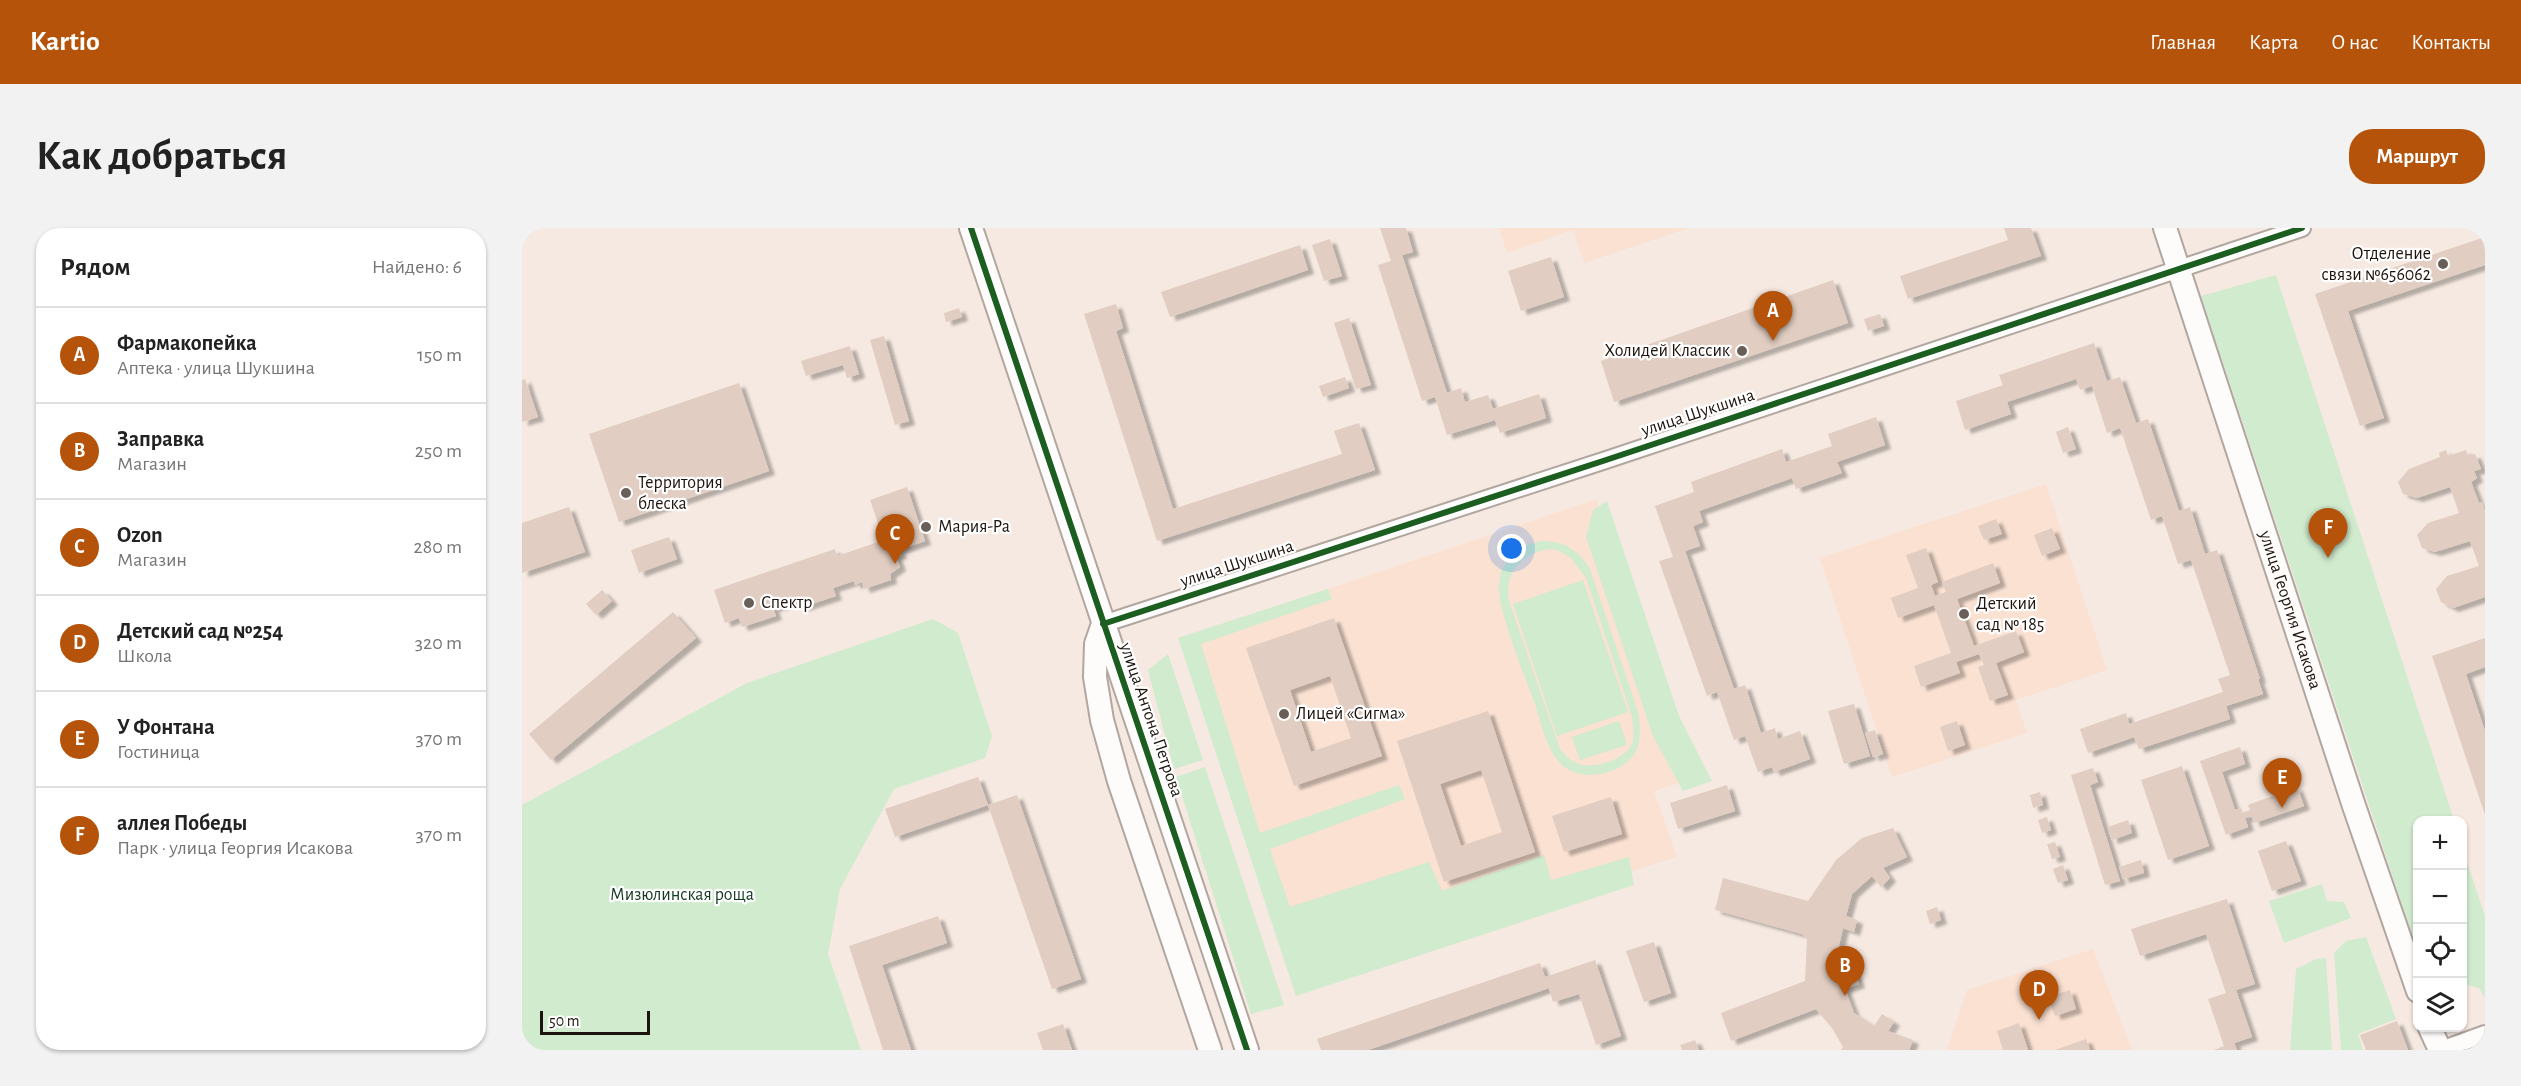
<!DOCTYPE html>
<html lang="ru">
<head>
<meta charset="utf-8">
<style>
  body { margin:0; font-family:"Alegreya Sans",sans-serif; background:#f2f2f2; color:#222 }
  .controls { position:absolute; right:18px; bottom:18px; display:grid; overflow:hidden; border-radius:12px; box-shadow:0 2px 4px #0004 }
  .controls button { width:54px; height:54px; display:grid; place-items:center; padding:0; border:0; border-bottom:2px solid #e0e0e0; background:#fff; color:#222; font:30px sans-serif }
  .scale { position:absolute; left:18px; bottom:15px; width:110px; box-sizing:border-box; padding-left:6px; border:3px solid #1e140e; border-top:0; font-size:16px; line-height:21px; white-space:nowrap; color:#1e140e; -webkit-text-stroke:4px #fff; paint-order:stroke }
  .you { position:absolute; left:990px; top:321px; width:21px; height:21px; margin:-15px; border:4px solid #fff; border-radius:50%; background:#1a73e8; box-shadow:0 0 0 9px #1a73e833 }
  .badge { display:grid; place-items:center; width:39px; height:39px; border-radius:50%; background:#b45309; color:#fff; font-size:20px; font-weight:700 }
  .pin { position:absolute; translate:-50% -50px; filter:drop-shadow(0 2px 3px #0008) }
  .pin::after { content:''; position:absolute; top:32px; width:21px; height:18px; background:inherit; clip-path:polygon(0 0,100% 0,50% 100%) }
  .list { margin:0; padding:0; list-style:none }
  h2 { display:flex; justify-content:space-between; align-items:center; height:78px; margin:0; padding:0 24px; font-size:26px }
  h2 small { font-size:20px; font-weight:400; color:#767676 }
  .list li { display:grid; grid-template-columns:39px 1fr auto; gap:18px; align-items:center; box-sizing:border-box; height:96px; padding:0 24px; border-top:2px solid #e0e0e0 }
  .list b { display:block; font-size:22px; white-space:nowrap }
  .list p { margin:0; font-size:20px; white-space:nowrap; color:#767676 }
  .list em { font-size:20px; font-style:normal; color:#767676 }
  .icon { flex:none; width:33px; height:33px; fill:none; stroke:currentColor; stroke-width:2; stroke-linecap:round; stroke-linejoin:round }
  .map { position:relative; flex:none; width:1963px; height:822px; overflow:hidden; border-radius:24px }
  header { display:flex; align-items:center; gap:36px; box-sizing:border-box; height:84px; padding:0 30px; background:#b45309; color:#fff }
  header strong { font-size:28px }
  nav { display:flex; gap:33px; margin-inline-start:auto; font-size:21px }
  .intro { display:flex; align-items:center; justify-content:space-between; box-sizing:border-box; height:144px; padding:0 36px }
  h1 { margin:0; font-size:42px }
  .button { padding:15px 27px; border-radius:24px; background:#b45309; color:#fff; font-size:21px; font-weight:700 }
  main { display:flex; gap:36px; padding:0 36px }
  aside { flex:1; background:#fff; border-radius:24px; box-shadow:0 2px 4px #0004 }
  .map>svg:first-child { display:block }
  .built { fill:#fae1d2 }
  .green { fill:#d0ebcd; fill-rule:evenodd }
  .building { fill:#e1cdc1; fill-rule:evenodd; filter:url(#shadow) }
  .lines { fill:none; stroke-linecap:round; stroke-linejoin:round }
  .street-casing { stroke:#b1a6a0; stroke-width:20 }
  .secondary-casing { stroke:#b1a6a0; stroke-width:26 }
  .street { stroke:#fefcfa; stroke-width:16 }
  .secondary { stroke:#fefcfa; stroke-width:22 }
  .cycleway-casing { stroke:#fff; stroke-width:10 }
  .cycleway { stroke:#1b5e20; stroke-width:6 }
  .poi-dot { fill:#6a5f58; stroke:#fff; stroke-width:2 }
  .labels { text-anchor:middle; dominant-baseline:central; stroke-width:4.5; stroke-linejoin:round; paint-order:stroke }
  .poi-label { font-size:18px; fill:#1e140e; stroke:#fff; text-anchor:start }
  .street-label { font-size:18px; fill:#1e140e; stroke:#fff }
  .park-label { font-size:18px; fill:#13391f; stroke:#fff }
</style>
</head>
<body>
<header>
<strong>Kartio</strong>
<nav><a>Главная</a><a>Карта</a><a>О нас</a><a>Контакты</a></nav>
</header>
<div class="intro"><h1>Как добраться</h1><a class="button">Маршрут</a></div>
<main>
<aside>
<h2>Рядом<small>Найдено: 6</small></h2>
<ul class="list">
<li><span class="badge">A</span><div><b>Фармакопейка</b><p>Аптека · улица Шукшина</p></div><em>150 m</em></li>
<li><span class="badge">B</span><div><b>Заправка</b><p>Магазин</p></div><em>250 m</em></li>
<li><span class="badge">C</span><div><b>Ozon</b><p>Магазин</p></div><em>280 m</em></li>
<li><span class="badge">D</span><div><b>Детский сад №254</b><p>Школа</p></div><em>320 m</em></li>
<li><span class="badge">E</span><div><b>У Фонтана</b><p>Гостиница</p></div><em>370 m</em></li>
<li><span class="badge">F</span><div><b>аллея Победы</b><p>Парк · улица Георгия Исакова</p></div><em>370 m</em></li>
</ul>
</aside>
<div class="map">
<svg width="1963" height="822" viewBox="0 0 1963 822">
  <defs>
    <filter id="shadow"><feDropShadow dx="6" dy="4" stdDeviation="1.5" flood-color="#0004"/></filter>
  </defs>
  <rect width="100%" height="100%" fill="#f6e9e1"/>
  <path class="built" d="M977,0H1167L1062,35L1051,2L985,25Z
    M1524,256L1585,442L1494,472L1505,505L1370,549L1298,330Z
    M1075,271L1173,550L1132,563L1155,629L776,749L663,409Z
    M1571,721L1610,822H1425L1445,762Z"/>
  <path class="green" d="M1754,47L1932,592H1896L1895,722L1679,68Z
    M1085,273L1157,488L1190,553L1161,563L1131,508L1064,309L1071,282Z
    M1020,313C1043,313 1056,322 1068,341L1117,487C1118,499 1119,512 1114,523C1102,546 1061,555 1041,538C1037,534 1033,529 1030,524C1022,510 1018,492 1013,476C1004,450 973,377 977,354C980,330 998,317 1020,313ZM1028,321L1035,322L1048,329L1064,350L1110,489C1111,498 1113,508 1110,516C1103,531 1075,540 1060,537C1051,535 1043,528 1038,521L987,373C982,344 1000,325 1028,321Z
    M1061,352L1106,484L1035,508L991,376Z
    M806,361L810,371L679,416L738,605L877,557L883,571L748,621L768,679L907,634L920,663L1022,627L1029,652L1107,629L1112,657L774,768L656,410Z
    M411,391L436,405L470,508L463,530L372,561L318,661L306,726L339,822H0V577L225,455Z
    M646,426L681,532L652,541L626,442Z
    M1097,493L1105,517L1058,532L1050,509Z
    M683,539L762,777L729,786L654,549Z
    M1940,619L1963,688V770L1957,760L1941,756Z
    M1800,656L1805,673L1822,674L1829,690L1762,715L1747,673Z
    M1844,709L1874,791L1836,806L1841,822H1819L1812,725L1824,713Z
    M1804,730L1810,822H1768L1774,741L1794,731Z"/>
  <path class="building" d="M858,0H884L891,24L880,27L925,165L939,160L943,174L966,167L971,181L1017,166L1024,190L978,205L973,192L925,207L913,169L900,173L856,37L869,33Z
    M1482,0H1509L1519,28L1386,71L1378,48L1486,12Z
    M1963,9V37L1826,83L1862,190L1838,198L1793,66Z
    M808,11L820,48L802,53L790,17Z
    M778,17L786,42L648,89L639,64Z
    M1029,29L1042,69L999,83L986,43Z
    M1311,52L1326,95L1092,174L1079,133Z
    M594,76L601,100L594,103L651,281L820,226L812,203L837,195L853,242L635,313L562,86Z
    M437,80L440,89L424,94L422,85Z
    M1358,86L1362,98L1346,103L1342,91Z
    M827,90L849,157L834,161L812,95Z
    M362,108L387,193L373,197L348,112Z
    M1572,115L1585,153L1598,149L1614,195L1626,191L1657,283L1668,279L1683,326L1695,322L1738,451H1736L1741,466L1704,478L1708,491L1617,521L1612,509L1566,525L1558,501L1604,485L1607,496L1701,464L1696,451L1708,447L1669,332L1656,336L1640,288L1629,292L1598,200L1585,205L1570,158L1558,162L1554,151L1485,174L1489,186L1443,202L1434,173L1481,157L1477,147Z
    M328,118L337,146L325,150L321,137L284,148L279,133Z
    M823,149L827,160L801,169L797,158Z
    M3,151L16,189L0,194V152Z
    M217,155L247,243L97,294L67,206Z
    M1354,189L1363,217L1315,234L1320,245L1274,261L1270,250L1177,283L1181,294L1171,298L1178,318L1163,323L1212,461L1223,457L1239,505L1253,500L1256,511L1278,503L1288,531L1252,544L1250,539L1236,544L1223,508L1212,512L1195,464L1185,468L1137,333L1151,329L1133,278L1172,264L1169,254L1260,221L1264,234L1310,218L1306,206Z
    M1546,199L1554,221L1541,225L1534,204Z
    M1924,222L1926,228L1944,222L1946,228L1953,226L1959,241L1952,243L1955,250L1949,254L1957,275L1960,274L1963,283V369L1931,380L1919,374L1914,361L1925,348L1957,338L1948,313L1913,324L1900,320L1895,307L1906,295L1937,285L1928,259L1895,270L1881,266L1876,254L1887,241L1918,229L1917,225Z
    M385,259L403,313L377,322L379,327L374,328L378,339L368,346L369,352L342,361L340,354L333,357L332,353L311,360L314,368L281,379L278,371L251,380L254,388L220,399L217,390L203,395L192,362L313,321L315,328L362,312L348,272Z
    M47,279L63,324L0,345V295Z
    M1474,291L1480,306L1462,312L1456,298Z
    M1530,300L1538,321L1520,328L1512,307Z
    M147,309L155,331L117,345L109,322Z
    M1404,320L1416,354L1409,357L1413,368L1424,364L1420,354L1471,335L1478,355L1435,371L1452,418L1494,403L1502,424L1474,435L1486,467L1468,473L1456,439L1462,437L1457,426L1434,434L1438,445L1399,459L1392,438L1429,425L1412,377L1376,390L1369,370L1396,360L1384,327Z
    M80,362L90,373L74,387L64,376Z
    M151,384L174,410L29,532L7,506Z
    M812,390L860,528L772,558L724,420ZM808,448L829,510L789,524L768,462Z
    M1963,410V439L1944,446L1963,503V587L1910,428Z
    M1332,476L1348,528L1322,536L1306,483Z
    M966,483L1013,624L922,654L875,513ZM959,542L980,604L939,618L918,556Z
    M1435,493L1443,517L1426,523L1418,499Z
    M1353,502L1361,526L1351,529L1343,505Z
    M1718,519L1723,536L1700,544L1713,582L1719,580L1721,585L1728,582L1726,577L1775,559L1782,578L1732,595L1730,588L1723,590L1726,599L1704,607L1678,533Z
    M1660,538L1687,618L1646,632L1619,552Z
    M1571,540L1576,554L1568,557L1598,653L1583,657L1549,547Z
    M456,549L466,577L495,567L559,751L530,761L466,577L373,609L363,581Z
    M1205,557L1213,583L1156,601L1148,575Z
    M1518,564L1521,577L1511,580L1508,567Z
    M1089,569L1100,606L1042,624L1030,588Z
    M1525,589L1529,602L1520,605L1516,592Z
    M1606,592L1610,605L1590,612L1586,599Z
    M1371,600L1385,629L1361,640L1368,650L1359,659L1350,648L1330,666L1324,688L1335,692L1332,704L1321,700L1313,735L1318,747L1332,742L1337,756L1323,761L1332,785L1352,798L1360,786L1372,794L1366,803L1391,812L1387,822H1319L1321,819L1310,800L1294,781L1209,813L1199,785L1283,753L1285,711L1280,706L1193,682L1201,650L1286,673L1314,632L1340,610Z
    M1764,613L1779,653L1750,663L1736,623Z
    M1533,614L1538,629L1530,631L1525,616Z
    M1619,632L1622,645L1601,651L1597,639Z
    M1541,637L1546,652L1536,655L1531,641Z
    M1705,671L1733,756L1714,762L1730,809L1712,815L1715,822H1692L1702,818L1686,771L1704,765L1684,706L1618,728L1609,701Z
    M1415,679L1419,692L1408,696L1404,683Z
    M416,688L425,715L360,737L389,822H361L327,718Z
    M1132,714L1149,765L1122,774L1104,723Z
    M1073,732L1099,808L1074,817L1057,766L1031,774L1027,760L846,822H799L795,811L1018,735L1023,749Z
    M1548,762L1554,781L1533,788L1526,769Z
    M1875,793L1886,822H1844L1838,807Z
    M1497,795L1506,822H1481L1475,803Z
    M541,796L550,822H521L515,805Z
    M1564,811L1568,822H1533Z
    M1173,812L1177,822H1160L1158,817Z"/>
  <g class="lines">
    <g class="street-casing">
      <path id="street" d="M581,396L1084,232L1780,0
        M1919,822L1963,806"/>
    </g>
    <g class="secondary-casing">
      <g id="secondary">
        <path d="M449,0L725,822"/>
        <path id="s1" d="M1643,0L1832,578L1896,763"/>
        <path d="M581,396L574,416L573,449L580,492L597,553L688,822"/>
        <path d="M1908,800L1918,822"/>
      </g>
    </g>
    <use href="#street" class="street"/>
    <use href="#secondary" class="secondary"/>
    <g class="cycleway-casing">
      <path id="cycleway" d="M449,0L725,822
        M581,396L1084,232L1780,0"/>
    </g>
    <use href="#cycleway" class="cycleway"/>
  </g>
  <g class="poi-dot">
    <circle cx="1921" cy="36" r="6"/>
    <circle cx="1220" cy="123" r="6"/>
    <circle cx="104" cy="265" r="6"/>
    <circle cx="404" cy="299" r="6"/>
    <circle cx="227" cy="375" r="6"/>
    <circle cx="1442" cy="386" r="6"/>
    <circle cx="762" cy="486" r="6"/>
  </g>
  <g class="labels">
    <g class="poi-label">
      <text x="1909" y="26" text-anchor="end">Отделение<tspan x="1909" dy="21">связи №656062</tspan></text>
      <text x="1208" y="123" text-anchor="end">Холидей Классик</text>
      <text x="116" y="255">Территория<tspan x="116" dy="21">блеска</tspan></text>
      <text x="416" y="299">Мария-Ра</text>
      <text x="239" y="375">Спектр</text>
      <text x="1454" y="376">Детский<tspan x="1454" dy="21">сад № 185</tspan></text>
      <text x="774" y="486">Лицей «Сигма»</text>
    </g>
    <g class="street-label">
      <text transform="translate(1176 185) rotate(-18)">улица Шукшина</text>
      <text transform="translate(715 336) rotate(-18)">улица Шукшина</text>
      <text stroke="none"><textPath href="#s1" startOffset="402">улица Георгия Исакова</textPath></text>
      <text transform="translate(629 492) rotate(71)">улица Антона Петрова</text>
    </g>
    <g class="park-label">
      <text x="160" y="667">Мизюлинская роща</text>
    </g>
  </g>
</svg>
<div class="controls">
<button>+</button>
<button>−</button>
<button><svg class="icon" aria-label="locate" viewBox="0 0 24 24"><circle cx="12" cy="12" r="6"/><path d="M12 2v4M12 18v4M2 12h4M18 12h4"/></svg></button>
<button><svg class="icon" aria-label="layers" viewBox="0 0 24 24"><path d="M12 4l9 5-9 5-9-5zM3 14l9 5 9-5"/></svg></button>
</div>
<div class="scale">50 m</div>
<div class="you"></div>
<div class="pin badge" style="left:1251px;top:113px">A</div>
<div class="pin badge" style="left:1323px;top:768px">B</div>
<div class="pin badge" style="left:373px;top:336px">C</div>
<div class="pin badge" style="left:1517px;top:792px">D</div>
<div class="pin badge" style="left:1760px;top:580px">E</div>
<div class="pin badge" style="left:1806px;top:330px">F</div>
</div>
</main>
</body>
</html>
